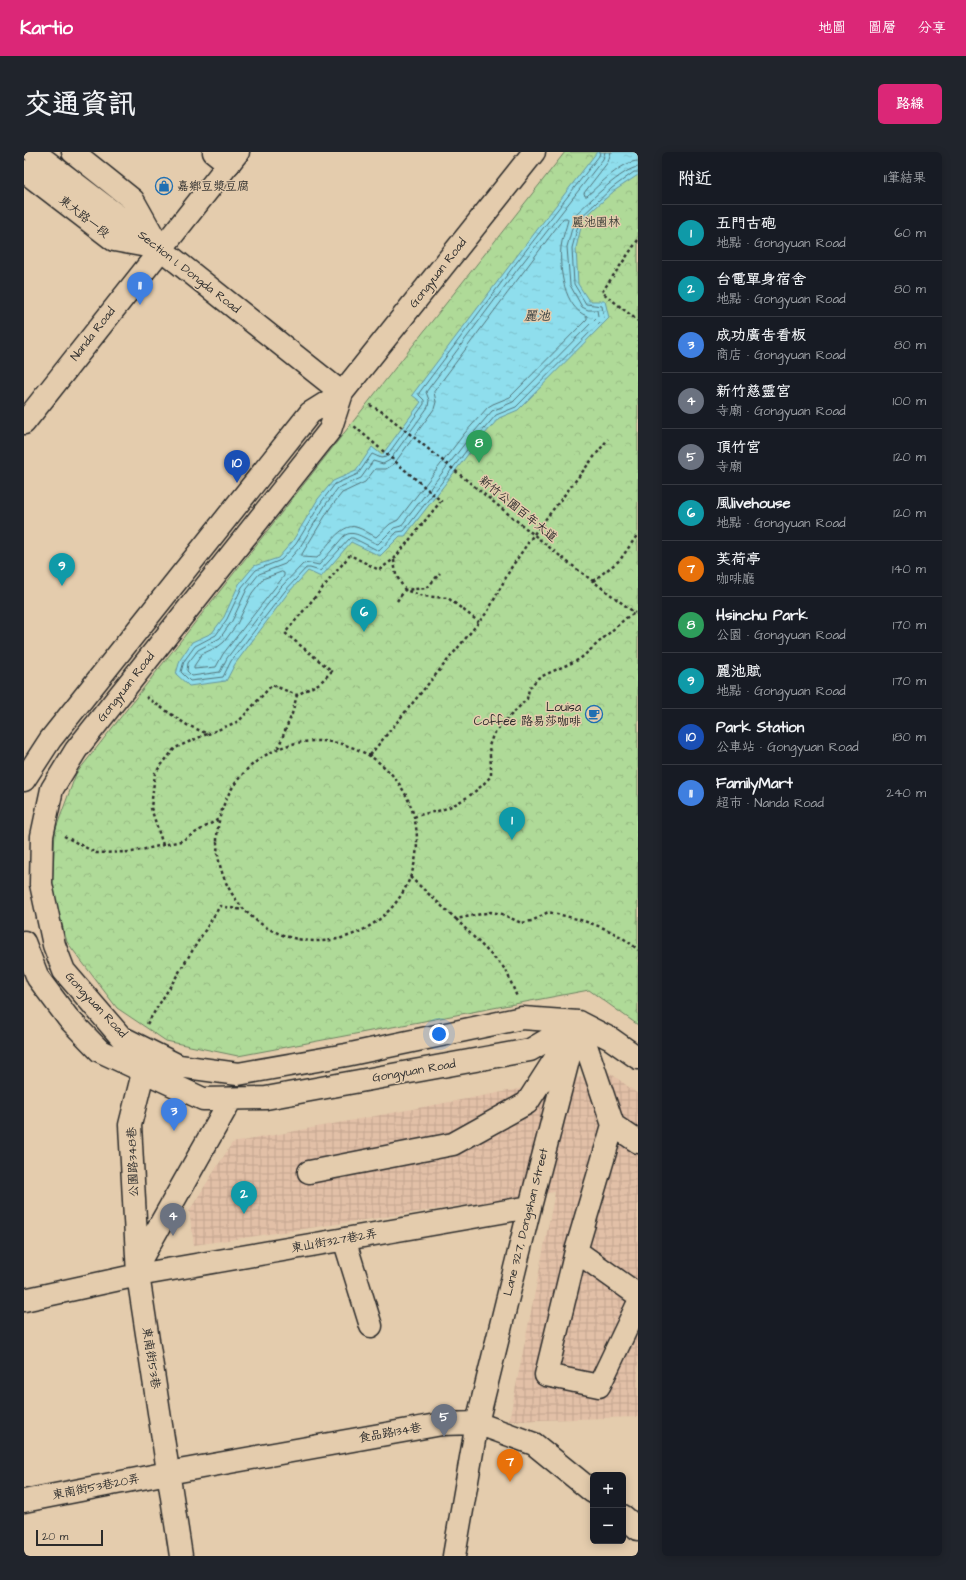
<!DOCTYPE html>
<html lang="zh-TW">
<head>
<meta charset="utf-8">
<style>
  body { margin:0; font-family:"Architects Daughter","LXGW WenKai TC",sans-serif; background:#20242c; color:#f1f3f6 }
  .controls { position:absolute; right:12px; bottom:12px; display:grid; overflow:hidden; border-radius:6px; box-shadow:0 2px 10px #0003 }
  .controls button { width:36px; height:36px; display:grid; place-items:center; padding:0; border:0; border-bottom:1px solid #363941; background:#171b24; color:#f1f3f6; font:20px sans-serif }
  .scale { position:absolute; left:12px; bottom:10px; width:67px; box-sizing:border-box; padding-left:4px; border:2px solid #2b2b2b; border-top:0; font-size:11px; line-height:14px; white-space:nowrap; color:#2b2b2b; -webkit-text-stroke:3px #e4ccad; paint-order:stroke }
  .you { position:absolute; left:415px; top:882px; width:14px; height:14px; margin:-10px; border:3px solid #fff; border-radius:50%; background:#1a73e8; box-shadow:0 0 0 6px #1a73e833 }
  .badge { display:grid; place-items:center; width:26px; height:26px; border-radius:50%; background:#db2777; color:#fff; font-size:13px; font-weight:700 }
  .pin { position:absolute; translate:-50% -33px; filter:drop-shadow(0 1px 2px #0008) }
  .pin::after { content:''; position:absolute; top:21px; width:14px; height:12px; background:inherit; clip-path:polygon(0 0,100% 0,50% 100%) }
  .list { margin:0; padding:0; list-style:none }
  h2 { display:flex; justify-content:space-between; align-items:center; height:52px; margin:0; padding:0 16px; font-size:17px }
  h2 small { font-size:13px; font-weight:400; color:#9ea1a6 }
  .list li { display:grid; grid-template-columns:26px 1fr auto; gap:12px; align-items:center; box-sizing:border-box; height:56px; padding:0 16px; border-top:1px solid #363941 }
  .list b { display:block; font-size:15px; white-space:nowrap }
  .list p { margin:0; font-size:13px; white-space:nowrap; color:#9ea1a6 }
  .list em { font-size:13px; font-style:normal; color:#9ea1a6 }
  .map { position:relative; flex:none; width:614px; height:1404px; overflow:hidden; border-radius:6px }
  header { display:flex; align-items:center; gap:24px; box-sizing:border-box; height:56px; padding:0 20px; background:#db2777; color:#fff }
  header strong { font-size:19px }
  nav { display:flex; gap:22px; margin-inline-start:auto; font-size:14px }
  .intro { display:flex; align-items:center; justify-content:space-between; box-sizing:border-box; height:96px; padding:0 24px }
  h1 { margin:0; font-size:28px }
  .button { padding:10px 18px; border-radius:6px; background:#db2777; color:#fff; font-size:14px; font-weight:700 }
  main { display:flex; gap:24px; padding:0 24px }
  aside { flex:1; background:#171b24; border-radius:6px; box-shadow:0 2px 10px #0003 }
  .map>svg:first-child { display:block }
  .industrial { fill:url(#industrial-grid) }
  .forest { fill:url(#forest-crowns); stroke:#6d8262 }
  .water { fill:url(#water-ripples); stroke:#67969f }
  .lines { fill:none; stroke-linecap:round; stroke-linejoin:round }
  .shore { stroke:#537379; stroke-width:1 }
  .minor-casing { stroke:#2b2b2b; stroke-width:25 }
  .major-casing { stroke:#2b2b2b; stroke-width:25 }
  .path { stroke:#2b2b2b; stroke-width:2.5; stroke-dasharray:3 3; stroke-linecap:butt }
  .minor { stroke:#e4ccad; stroke-width:22 }
  .major { stroke:#e4ccad; stroke-width:22 }
  .labels { text-anchor:middle; dominant-baseline:central; stroke-width:3; stroke-linejoin:round; paint-order:stroke }
  .poi-label { font-size:12px; fill:#2b2b2b; stroke:#e4ccad; text-anchor:start }
  .street-label { font-size:12px; fill:#2b2b2b; stroke:#e4ccad }
  .park-label { font-size:12px; fill:#383c36; stroke:#e4ccad }
  .water-label { font-size:13px; font-style:italic; fill:#353d3e; stroke:#e4ccad }
</style>
</head>
<body>
<header>
<strong>Kartio</strong>
<nav><a>地圖</a><a>圖層</a><a>分享</a></nav>
</header>
<div class="intro"><h1>交通資訊</h1><a class="button">路線</a></div>
<main>
<div class="map">
<svg width="614" height="1404" viewBox="0 0 614 1404">
  <defs>
    <pattern id="industrial-grid" width="8" height="8" patternUnits="userSpaceOnUse"><rect width="8" height="8" fill="#e2c0a7"/><path d="M0 4h8M4 0v8" fill="none" stroke="#c2a590"/></pattern>
    <pattern id="forest-crowns" width="20" height="18" patternUnits="userSpaceOnUse"><rect width="20" height="18" fill="#afda98"/><path d="M2 6a3 3 0 1 1 6 0M12 15a3 3 0 1 1 6 0" fill="none" stroke="#97bb83"/></pattern>
    <pattern id="water-ripples" width="26" height="14" patternUnits="userSpaceOnUse"><rect width="26" height="14" fill="#8fdeed"/><path d="M2 4q2-2 4 0t4 0M15 11q2-2 4 0t4 0" fill="none" stroke="#7cbfcb"/></pattern>
  </defs>
  <rect width="100%" height="100%" fill="#e4ccad"/>
  <filter id="ink" filterUnits="userSpaceOnUse"><feTurbulence type="fractalNoise" baseFrequency=".025" numOctaves="2"/><feDisplacementMap in="SourceGraphic" scale="8" xChannelSelector="R" yChannelSelector="G"/><feConvolveMatrix kernelMatrix="1 2 1 2 8 2 1 2 1" color-interpolation-filters="sRGB"/></filter>
  <g filter="url(#ink)">
    <path class="industrial" d="M585,920L614,942V1265L485,1269L531,1040L170,1093L165,1059L208,991Z"/>
    <path class="forest" d="M541,0H614V873L565,838L214,904L142,889L93,856L43,790L28,737L31,679L52,622Z"/>
    <path class="water" d="M573,0H614V23L590,39L559,67L552,96L554,132L565,149H581L585,166L494,258L475,266L452,292L381,384H376L356,404L327,390L297,425L284,419L264,441L211,512L202,529L165,534L152,522L156,508L168,490L188,481L200,465L215,432L230,414L254,406L268,390L294,347L309,329L332,319L348,295L358,303L397,250L388,243L486,113Z"/>
    <g class="lines">
      <path class="shore" d="M576,0L575,4L489,115L395,241V243L400,248V252L362,305L357,306L348,302L334,322L311,332L298,349L272,392L257,408L232,418L218,435L203,467L192,483L171,494L160,509L157,520L166,529L199,525L207,509L261,439L282,416H286L296,419L326,386H329L355,399L373,380L380,379L449,290L472,263L492,255L580,166L578,154L562,152L550,132L548,96L556,66L588,36L610,20H614
        M581,0L579,7L493,118L402,240L405,248L404,255L366,308L359,312L349,309L337,326L314,336L302,352L276,395L261,412L235,422L223,437L208,469L196,486L174,498L164,511L163,519L168,524L196,520L203,506L257,435L279,412L286,411L295,413L320,384C330,376 343,389 354,392L370,376L377,374L445,286L468,259L489,250L574,164L573,158H564L558,155L546,133L543,95L551,65L553,61C565,50 599,16 614,15
        M587,0L584,10L560,41L561,44H563C575,33 598,9 614,9
        M540,66H543L544,68C542,77 538,86 537,95C535,116 540,156 563,164V167L486,245L469,252L464,255L440,282L374,368L366,372L352,385C346,382 339,377 332,375C317,371 302,396 293,406L278,405V402L306,356L318,341L341,330L351,317H362L370,312L410,257L412,250L410,240Z
        M258,420L260,421V424L199,502L192,515L170,517V514L178,502L195,494L200,490L213,472L228,441L239,427Z"/>
      <g class="minor-casing">
        <path id="minor" d="M10,0L137,97L318,241
          M49,0L109,48L132,89
          M190,0L205,12
          M0,19L90,88L134,96
          M318,241L306,278L52,598L28,637L18,684L17,732L30,793L40,819L97,885L155,914L214,922L322,903L498,866L554,870L587,887L614,906
          M0,628L26,588L286,261L318,241L510,0
          M0,790L14,826L44,866L76,899L179,947L242,946L506,898L554,870
          M554,870L589,973L552,1099L614,1143
          M125,907L119,921L106,973L114,1123L157,1404
          M589,973L614,990
          M285,1020L429,992L503,951L542,890
          M320,1087L347,1174
          M552,1099L522,1223L575,1234L614,1152
          M114,1112L207,947
          M0,1148L114,1123L506,1055
          M0,1349L144,1321L418,1272L453,1271L510,1292L569,1340
          M599,1364L614,1377
          M430,1404L453,1271L506,1055L554,870"/>
      </g>
      <g class="major-casing">
        <path id="major" d="M0,271L214,0"/>
      </g>
      <path class="path" d="M614,88L578,140L614,169
        M346,253L360,261L541,408L611,461
        M370,408L372,423L381,438L399,444L424,446L455,470
        M569,429L596,408L614,382
        M373,449L381,438L403,436L416,421
        M122,545L163,573L184,582L215,569L248,533L273,543L296,531L308,519L261,481L326,403L355,418L370,407L417,349L330,274
        M193 689a100 100 0 1 1 200 0a100 100 0 1 1-200 0Z
        M254,596L268,562L273,543
        M346,603L464,459L487,416L510,382L584,287
        M390,665C399,661 408,661 417,658C436,652 454,639 467,624V613L465,594L469,583L480,570L503,547L505,537L514,526L556,507L602,466L611,461L614,462
        M40,684L72,701L108,700L157,689L195,667
        M139,693L127,656L131,621L151,596L183,582
        M386,725L432,767L467,760L478,762L497,771L508,769L524,760C555,767 590,775 614,798
        M432,767L482,818L493,845
        M123,872L196,754L219,758"/>
      <use href="#minor" class="minor"/>
      <use href="#major" class="major"/>
    </g>
  </g>
  <defs>
    <g id="shop-ring" transform="scale(0.9)"><circle r="9.5" fill="#e4ccad" stroke="#1f6fb2" stroke-width="1.5"/><path d="M-5-2.5h2.3a2.7 3.5 0 0 1 5.4 0H5L5.5 6h-11ZM-1.5-2.5h3a1.5 2.3 0 0 0-3 0Z" fill="#1f6fb2"/></g>
    <g id="cafe-ring" transform="scale(0.9)"><circle r="9.5" fill="#e4ccad" stroke="#1f6fb2" stroke-width="1.5"/><path d="M-5.5-4.5H6V0H3Q3 3.5 0 3.5H-2.5Q-5.5 3.5-5.5 0ZM3-3.2v2h1.7v-2ZM-6 4.5H4V6H-6Z" fill="#1f6fb2"/></g>
  </defs>
  <g fill-rule="evenodd">
    <use href="#shop-ring" x="140" y="34"/>
    <use href="#cafe-ring" x="570" y="562"/>
  </g>
  <g class="labels">
    <g class="poi-label">
      <text x="153" y="34">嘉鄉豆漿豆腐</text>
      <text x="557" y="555" text-anchor="end">Louisa<tspan x="557" dy="14">Coffee 路易莎咖啡</tspan></text>
    </g>
    <g class="street-label">
      <text transform="translate(60 65) rotate(38)">東大路一段</text>
      <text transform="translate(165 120) rotate(38)">Section 1, Dongda Road</text>
      <text transform="translate(414 121) rotate(-52)">Gongyuan Road</text>
      <text transform="translate(69 182) rotate(-52)">Nanda Road</text>
      <text transform="translate(494 357) rotate(39)">新竹公園百年大道</text>
      <text transform="translate(102 535) rotate(-52)">Gongyuan Road</text>
      <text transform="translate(72 853) rotate(47)">Gongyuan Road</text>
      <text transform="translate(390 919) rotate(-10)">Gongyuan Road</text>
      <text transform="translate(109 1010) rotate(-92)">公園路348巷</text>
      <text transform="translate(502 1070) rotate(-76)">Lane 327, Dongshan Street</text>
      <text transform="translate(310 1089) rotate(-10)">東山街327巷2弄</text>
      <text transform="translate(127 1206) rotate(81)">東南街53巷</text>
      <text transform="translate(366 1281) rotate(-10)">食品路134巷</text>
      <text transform="translate(72 1335) rotate(-11)">東南街53巷20弄</text>
    </g>
    <g class="park-label">
      <text x="572" y="70">麗池園林</text>
    </g>
    <g class="water-label">
      <text x="513" y="164">麗池</text>
    </g>
  </g>
</svg>
<div class="controls">
<button>+</button>
<button>−</button>
</div>
<div class="scale">20 m</div>
<div class="you"></div>
<div class="pin badge" style="left:488px;top:688px;background:#0f9aa8">1</div>
<div class="pin badge" style="left:220px;top:1062px;background:#0f9aa8">2</div>
<div class="pin badge" style="left:150px;top:979px;background:#3f7fe0">3</div>
<div class="pin badge" style="left:149px;top:1084px;background:#6b7280">4</div>
<div class="pin badge" style="left:420px;top:1285px;background:#6b7280">5</div>
<div class="pin badge" style="left:340px;top:480px;background:#0f9aa8">6</div>
<div class="pin badge" style="left:486px;top:1330px;background:#e8710a">7</div>
<div class="pin badge" style="left:455px;top:311px;background:#2e9e5b">8</div>
<div class="pin badge" style="left:38px;top:434px;background:#0f9aa8">9</div>
<div class="pin badge" style="left:213px;top:331px;background:#1a4fb4">10</div>
<div class="pin badge" style="left:116px;top:153px;background:#3f7fe0">11</div>
</div>
<aside>
<h2>附近<small>11筆結果</small></h2>
<ul class="list">
<li><span class="badge" style="background:#0f9aa8">1</span><div><b>五門古砲</b><p>地點 · Gongyuan Road</p></div><em>60 m</em></li>
<li><span class="badge" style="background:#0f9aa8">2</span><div><b>台電單身宿舍</b><p>地點 · Gongyuan Road</p></div><em>80 m</em></li>
<li><span class="badge" style="background:#3f7fe0">3</span><div><b>成功廣告看板</b><p>商店 · Gongyuan Road</p></div><em>80 m</em></li>
<li><span class="badge" style="background:#6b7280">4</span><div><b>新竹慈靈宮</b><p>寺廟 · Gongyuan Road</p></div><em>100 m</em></li>
<li><span class="badge" style="background:#6b7280">5</span><div><b>頂竹宮</b><p>寺廟</p></div><em>120 m</em></li>
<li><span class="badge" style="background:#0f9aa8">6</span><div><b>風livehouse</b><p>地點 · Gongyuan Road</p></div><em>120 m</em></li>
<li><span class="badge" style="background:#e8710a">7</span><div><b>芙荷亭</b><p>咖啡廳</p></div><em>140 m</em></li>
<li><span class="badge" style="background:#2e9e5b">8</span><div><b>Hsinchu Park</b><p>公園 · Gongyuan Road</p></div><em>170 m</em></li>
<li><span class="badge" style="background:#0f9aa8">9</span><div><b>麗池賦</b><p>地點 · Gongyuan Road</p></div><em>170 m</em></li>
<li><span class="badge" style="background:#1a4fb4">10</span><div><b>Park Station</b><p>公車站 · Gongyuan Road</p></div><em>180 m</em></li>
<li><span class="badge" style="background:#3f7fe0">11</span><div><b>FamilyMart</b><p>超市 · Nanda Road</p></div><em>240 m</em></li>
</ul>
</aside>
</main>
</body>
</html>
